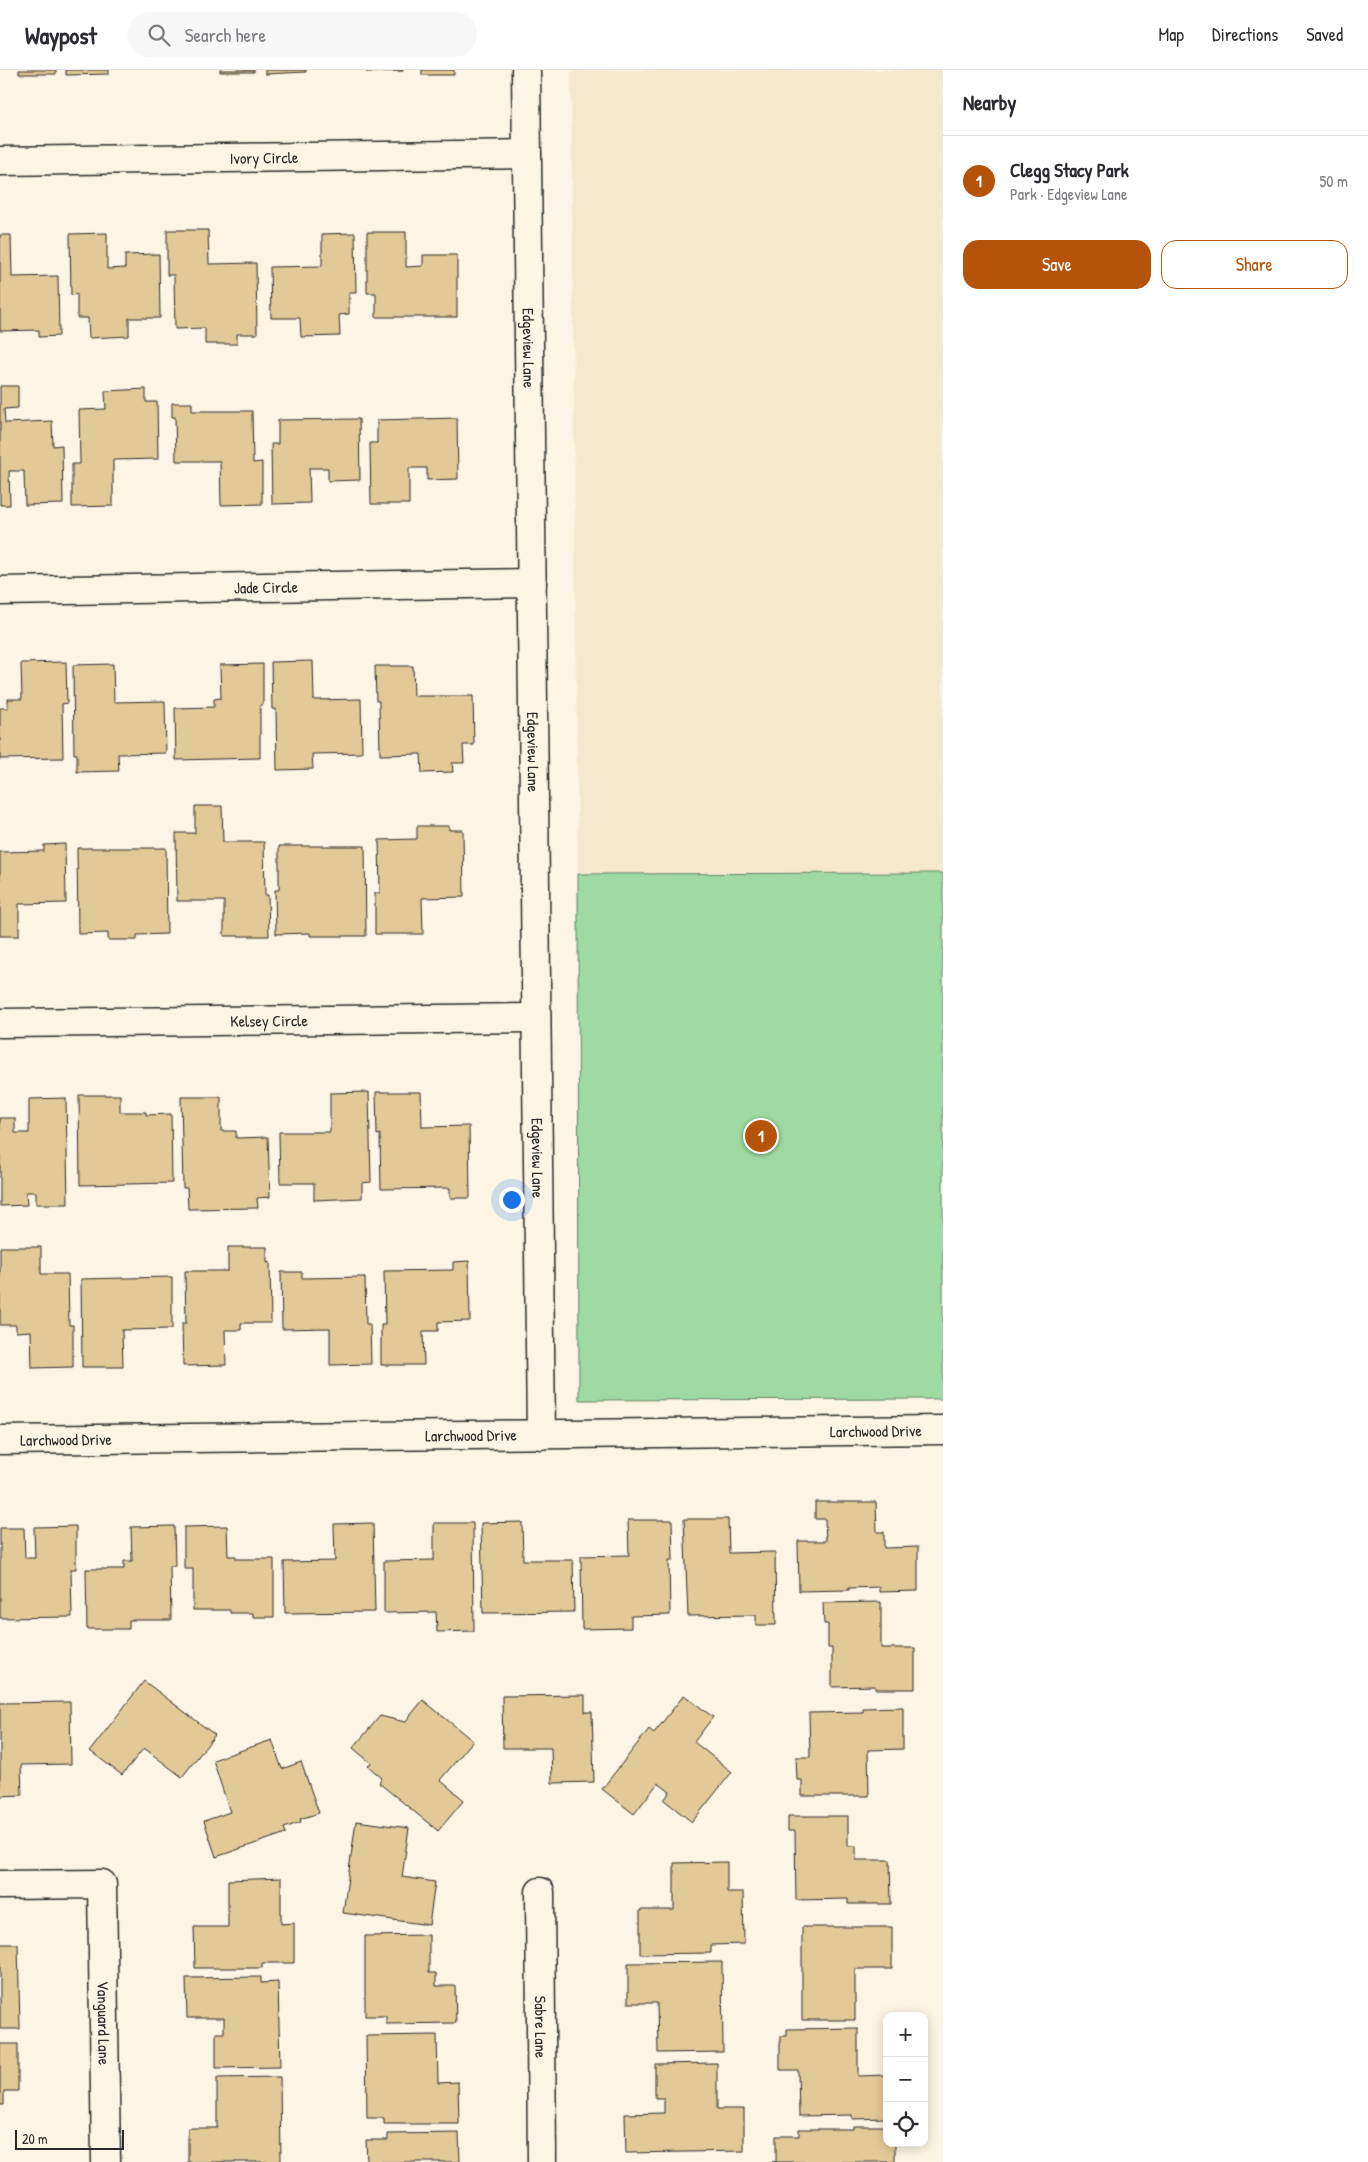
<!DOCTYPE html>
<html lang="en">
<head>
<meta charset="utf-8">
<style>
  body { margin:0; font-family:"Patrick Hand",sans-serif; background:#f7f7f7; color:#2b2b33 }
  .controls { position:absolute; right:15px; bottom:15px; display:grid; overflow:hidden; border-radius:10px; box-shadow:0 2px 12px #0003 }
  .controls button { width:45px; height:45px; display:grid; place-items:center; padding:0; border:0; border-bottom:1px solid #e1e1e2; background:#fff; color:#2b2b33; font:25px sans-serif }
  .scale { position:absolute; left:15px; bottom:12px; width:109px; box-sizing:border-box; padding-left:5px; border:2px solid #2b2b2b; border-top:0; font-size:14px; line-height:18px; white-space:nowrap; color:#2b2b2b; -webkit-text-stroke:4px #fcf5e5; paint-order:stroke }
  .you { position:absolute; left:511px; top:1129px; width:18px; height:18px; margin:-12px; border:4px solid #fff; border-radius:50%; background:#1a73e8; box-shadow:0 0 0 8px #1a73e833 }
  .badge { display:grid; place-items:center; width:32px; height:32px; border-radius:50%; background:#b45309; color:#fff; font-size:16px; font-weight:700 }
  .pin { position:absolute; translate:-50% -50%; border:2px solid #fff; box-shadow:0 1px 5px #0006 }
  .list { margin:0; padding:0; list-style:none }
  h2 { display:flex; justify-content:space-between; align-items:center; height:65px; margin:0; padding:0 20px; font-size:21px }
  h2 small { font-size:16px; font-weight:400; color:#7c7c81 }
  .list li { display:grid; grid-template-columns:32px 1fr auto; gap:15px; align-items:center; box-sizing:border-box; height:90px; padding:0 20px; border-top:1px solid #e1e1e2 }
  .list b { display:block; font-size:19px; white-space:nowrap }
  .list p { margin:0; font-size:16px; white-space:nowrap; color:#7c7c81 }
  .list em { font-size:16px; font-style:normal; color:#7c7c81 }
  .actions { display:flex; gap:10px; padding:15px 20px }
  .actions a { flex:1; padding:11px 0; border:1px solid #b45309; border-radius:15px; text-align:center; font-size:18px; color:#b45309 }
  .actions .main { background:#b45309; color:#fff }
  .icon { flex:none; width:28px; height:28px; fill:none; stroke:currentColor; stroke-width:2; stroke-linecap:round; stroke-linejoin:round }
  .map { position:relative; flex:none; width:943px; height:2092px; overflow:hidden }
  header { display:flex; align-items:center; gap:30px; box-sizing:border-box; height:70px; padding:0 25px; background:#fff; border-bottom:1px solid #e1e1e2 }
  header strong { font-size:24px }
  nav { display:flex; gap:28px; margin-inline-start:auto; font-size:18px }
  .search { width:350px; height:45px; background:#f7f7f7; display:flex; align-items:center; gap:12px; box-sizing:border-box; padding:0 18px; border-radius:28px; color:#7c7c81; font-size:19px }
  main { display:flex }
  aside { flex:1; background:#fff }
  .map>svg:first-child { display:block }
  .built { fill:#f4e8ce }
  .green { fill:#9edaa1; stroke:#648266 }
  .building { fill:#e2c998; stroke:#2b2b2b }
  .lines { fill:none; stroke-linecap:round; stroke-linejoin:round }
  .street-casing { stroke:#2b2b2b; stroke-width:31 }
  .street { stroke:#fcf5e5; stroke-width:28 }
  .labels { text-anchor:middle; dominant-baseline:central; stroke-width:5; stroke-linejoin:round; paint-order:stroke }
  .street-label { font-size:16px; fill:#2b2b2b; stroke:#fcf5e5 }
</style>
</head>
<body>
<header>
<strong>Waypost</strong>
<div class="search"><svg class="icon" aria-label="search" viewBox="0 0 24 24"><circle cx="10" cy="10" r="6"/><path d="M15 15l6 6"/></svg>Search here</div>
<nav><a>Map</a><a>Directions</a><a>Saved</a></nav>
</header>
<main>
<div class="map">
<svg width="943" height="2092" viewBox="0 0 943 2092">
  <rect width="100%" height="100%" fill="#fcf5e5"/>
  <filter id="ink" filterUnits="userSpaceOnUse"><feTurbulence type="fractalNoise" baseFrequency=".02" numOctaves="2"/><feDisplacementMap in="SourceGraphic" scale="10" xChannelSelector="R" yChannelSelector="G"/><feConvolveMatrix kernelMatrix="1 2 1 2 8 2 1 2 1" color-interpolation-filters="sRGB"/></filter>
  <g filter="url(#ink)">
    <path class="built" d="M571,0H943V803L578,804Z"/>
    <path class="green" d="M943,803V1329L579,1330L578,804Z"/>
    <path class="building" d="M19,0H56V4H19Z
      M66,0H109V4L66,5Z
      M220,0H254V2H220Z
      M265,0H306V2L265,4Z
      M366,0H403V1L366,2Z
      M422,0H454V5H422Z
      M167,160H208L209,194L256,193L257,264H237V274H205V258L175,259L174,205H167Z
      M367,162H406V197L423,196V185H457V247H376V223H367Z
      M107,163V199L125,198V185L159,184L160,248H129V266L89,268L88,248H77V224L71,225L70,164Z
      M355,163L356,223H349V244L339,245L340,266L301,267L300,248H271L270,197L322,196V164Z
      M0,165H11L12,207L58,206L59,266L39,267V260L0,261Z
      M0,316H18V338L4,339L5,353L52,351L53,376L62,375L63,434L25,435L24,401H9L10,435H0Z
      M146,319V332H157L158,389L113,390V436L72,437V394H80L79,340L106,339L105,321Z
      M172,333H192V341H252L253,393L262,392V434L221,435L220,391H176L175,347H172Z
      M457,348L458,409L427,410V398H409V434H371L370,373H377V350Z
      M359,349L360,410L328,411V398H309L310,433L272,434L271,374H278V350Z
      M313,591L314,630L361,629L362,683L312,684L313,699L277,700L276,639H272L271,592Z
      M66,592L67,633L62,634L63,688L0,689V638H8V629H22L21,593Z
      M113,594L114,632L165,631L166,683L118,684L119,701L77,702V684H74L73,595Z
      M263,594V635H260V688L176,690L175,638L214,637V629L221,628L220,595Z
      M375,596H413L414,626H473L474,675H463L464,693H452L453,702L422,703L421,684L380,685L379,631H376Z
      M195,736H222L223,772H264L265,825H268L269,866H224V831H177L176,763H195Z
      M417,756H449V760H463L464,827L422,828L423,864H375V823H380L379,770L417,769Z
      M65,774L66,833L19,834V866H0V782L44,781V775Z
      M279,776H365L366,866H310V863L276,864L275,820H279Z
      M77,778H166L167,864L137,865V870H108V863L78,864Z
      M369,1022L371,1112L362,1113V1128L314,1130V1113H280L279,1062H330V1023Z
      M376,1022H421L422,1057L469,1056L470,1128H450V1118L381,1119L380,1064L377,1065Z
      M79,1025H120V1042H146V1045L171,1044L172,1113L80,1115Z
      M181,1027H221V1061H236V1068L268,1067L270,1127L257,1128L258,1138L188,1139L187,1118H183Z
      M66,1028L68,1134H36V1122H26L27,1135L0,1136V1048H15V1063H29V1029Z
      M0,1177H41V1204H68L69,1255H73V1297L32,1298L31,1261L16,1262V1255H0Z
      M228,1177H267V1193L270,1192L271,1253H241V1260H225L226,1295L183,1296L182,1253H186L185,1201H228Z
      M469,1191L470,1251L438,1252V1261H423L424,1295H381V1255H385L384,1201L453,1200V1192Z
      M281,1202H302V1208L365,1207L366,1254H370L371,1294L330,1295V1258L282,1259Z
      M172,1207V1259L122,1260L123,1297H82L81,1209Z
      M815,1432H876L877,1462H884V1478L918,1477V1521L879,1522V1517L849,1518V1520L799,1521L798,1471H826L825,1449H815Z
      M684,1449H728L729,1483L775,1482L776,1555H756V1545L688,1546Z
      M628,1450H672L673,1490H669L670,1545L631,1546V1558L582,1559L581,1486L629,1485Z
      M522,1452L523,1490H573L574,1542L483,1543L481,1453Z
      M373,1453L375,1542L285,1543L284,1492L335,1491L334,1454Z
      M434,1453H473L474,1561L437,1562L436,1542L384,1543V1491L434,1490Z
      M76,1456V1499H71L72,1547L0,1548V1458H24L25,1488H35L34,1457Z
      M174,1456L175,1496H170L171,1550H129V1559H87L86,1499H124V1491H132L131,1457Z
      M227,1456L228,1486H236V1489H274V1547H253V1543H230V1540H193V1499H184V1457Z
      M881,1532V1578H915V1619H875V1616L832,1617V1578H828V1554H824L823,1533Z
      M144,1611L215,1665L182,1707L144,1678L122,1705L90,1681Z
      M585,1625V1642H592L594,1712L552,1713L551,1678H503L502,1626Z
      M684,1625L713,1647L694,1672L732,1702L692,1752L664,1730L670,1722L658,1713L634,1744L602,1719L649,1659L654,1663Z
      M423,1630L473,1671L440,1710L464,1730L438,1761L379,1713L382,1708L368,1696L371,1693L353,1678L380,1646L405,1652Z
      M70,1632L71,1694L21,1695L22,1725L0,1726V1633Z
      M903,1637V1679L868,1680L869,1726H802V1710H797L796,1687H810L809,1643L863,1642V1638Z
      M272,1670L282,1699L301,1692L319,1743L300,1749L301,1752L284,1758L286,1763L216,1787L204,1751L230,1742L213,1690Z
      M788,1746H848V1776H856V1790H890L891,1834H848V1829L796,1830L795,1761H788Z
      M356,1751L409,1758L402,1807L435,1812L429,1855L343,1843Z
      M727,1792V1822H743L744,1874L711,1875V1883L640,1884V1840H674V1793Z
      M281,1808V1854L294,1853V1893H262V1898H195L194,1857H228V1810Z
      M802,1857H892V1899H855V1950H802Z
      M429,1865V1903H436V1916H455L456,1953L386,1954V1946H365V1866Z
      M0,1874H18L20,1959H0Z
      M722,1892L723,1982L658,1983L657,1933H628V1893Z
      M261,1907V1913L278,1912L280,1997L216,1998V1963H224V1948H187L186,1908Z
      M858,1958V2006L887,2005V2048L852,2049V2045L799,2046L798,2000H780V1966H787V1959Z
      M437,1965L438,2013L458,2012L459,2054H384V2048H367L366,1966Z
      M0,1974H18V2021H4V2035H0Z
      M717,1993V2039H744V2081L626,2083L625,2044L664,2043V2028H655V1994Z
      M280,2007L281,2092H188V2058H217V2008Z
      M853,2056H887V2073H895V2092H772H776V2066H799V2059H853Z
      M459,2063L460,2092H367L366,2070H388V2064Z"/>
    <g class="lines">
      <g class="street-casing">
        <g id="street">
          <path id="s1" d="M526,0L541,1365"/>
          <path id="s2" d="M0,91L527,84"/>
          <path id="s3" d="M0,521L532,513"/>
          <path id="s4" d="M0,953L536,948"/>
          <path id="s5" d="M0,1370L943,1360"/>
          <path id="s6" d="M0,1815L102,1814L106,2092"/>
          <path id="s7" d="M540,1822L542,2092"/>
        </g>
      </g>
      <use href="#street" class="street"/>
    </g>
  </g>
  <g class="labels">
    <g class="street-label">
      <text stroke="none"><textPath href="#s2" startOffset="264">Ivory Circle</textPath></text>
      <text stroke="none"><textPath href="#s1" startOffset="278">Edgeview Lane</textPath></text>
      <text stroke="none"><textPath href="#s3" startOffset="266">Jade Circle</textPath></text>
      <text stroke="none"><textPath href="#s1" startOffset="682">Edgeview Lane</textPath></text>
      <text stroke="none"><textPath href="#s4" startOffset="269">Kelsey Circle</textPath></text>
      <text stroke="none"><textPath href="#s1" startOffset="1088">Edgeview Lane</textPath></text>
      <text stroke="none"><textPath href="#s5" startOffset="876">Larchwood Drive</textPath></text>
      <text stroke="none"><textPath href="#s5" startOffset="471">Larchwood Drive</textPath></text>
      <text stroke="none"><textPath href="#s5" startOffset="66">Larchwood Drive</textPath></text>
      <text stroke="none"><textPath href="#s6" startOffset="241">Vanguard Lane</textPath></text>
      <text stroke="none"><textPath href="#s7" startOffset="135">Sabre Lane</textPath></text>
    </g>
  </g>
</svg>
<div class="controls">
<button>+</button>
<button>−</button>
<button><svg class="icon" aria-label="locate" viewBox="0 0 24 24"><circle cx="12" cy="12" r="6"/><path d="M12 2v4M12 18v4M2 12h4M18 12h4"/></svg></button>
</div>
<div class="scale">20 m</div>
<div class="you"></div>
<div class="pin badge" style="left:761px;top:1066px">1</div>
</div>
<aside>
<h2>Nearby<small></small></h2>
<ul class="list">
<li><span class="badge">1</span><div><b>Clegg Stacy Park</b><p>Park · Edgeview Lane</p></div><em>50 m</em></li>
</ul>
<div class="actions"><a class="main">Save</a><a>Share</a></div>
</aside>
</main>
</body>
</html>
